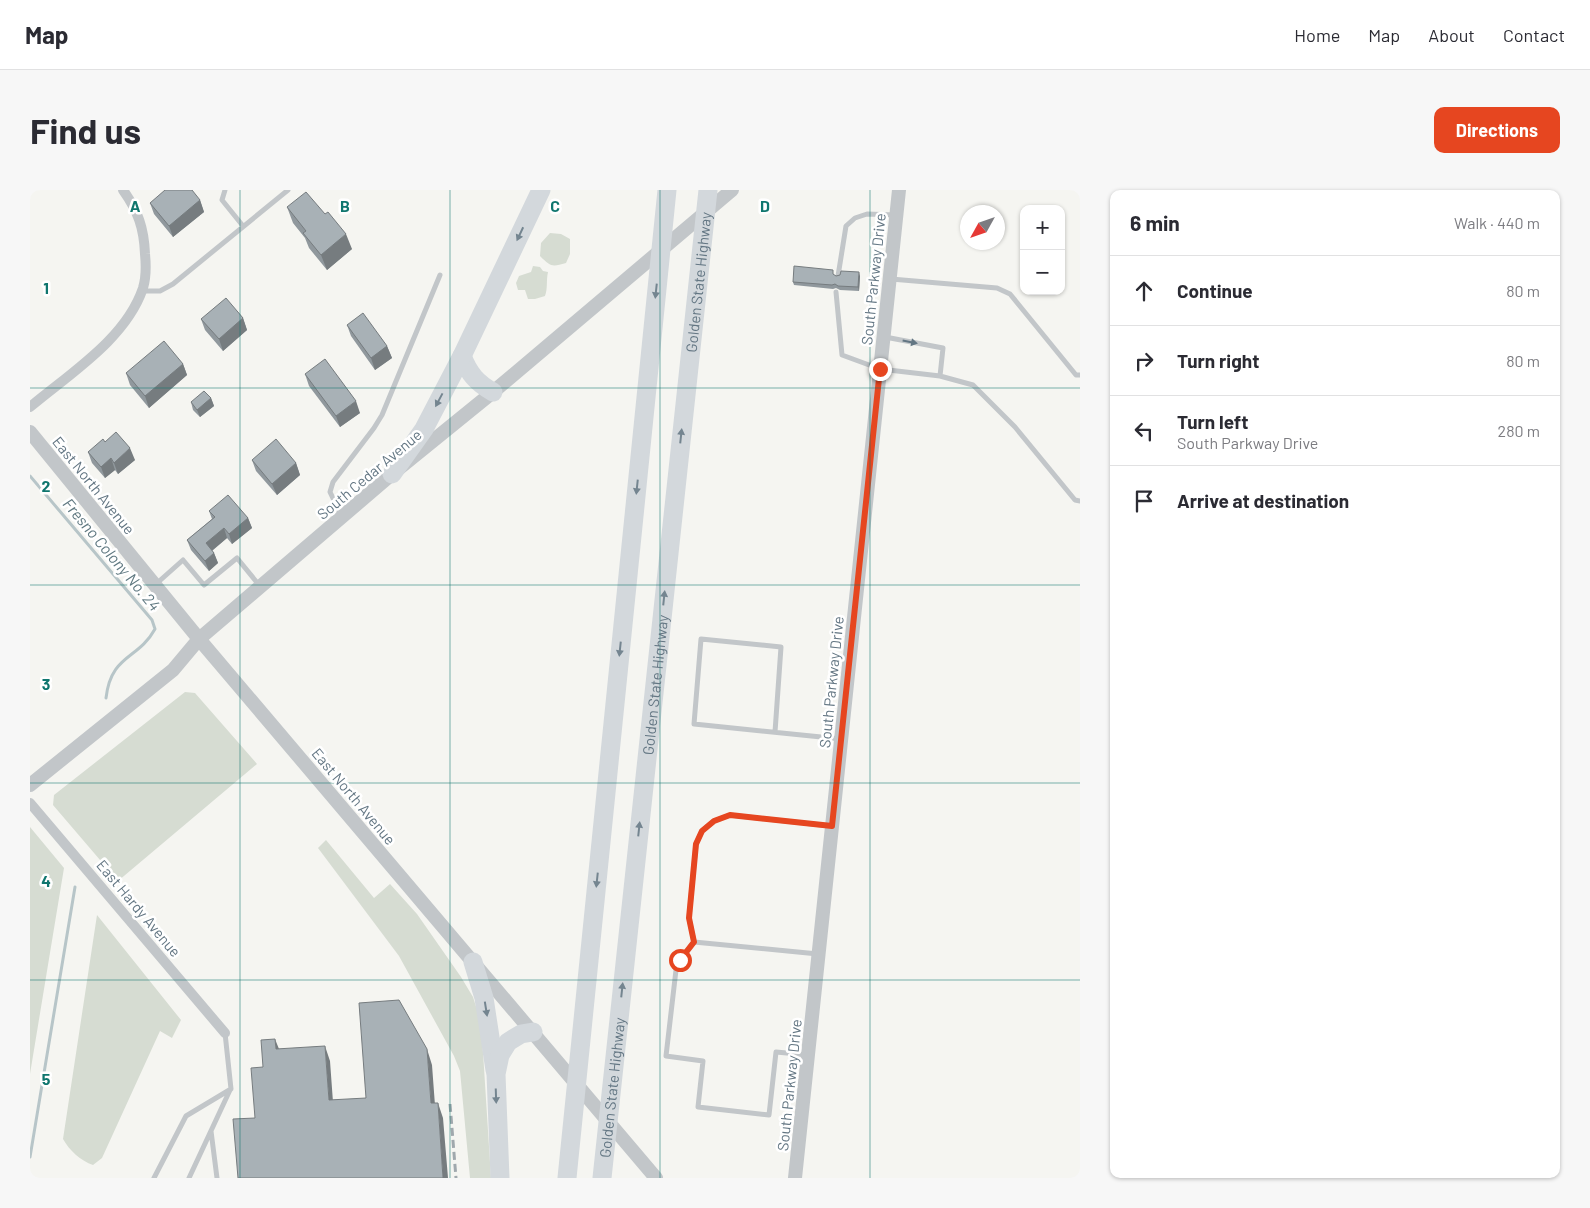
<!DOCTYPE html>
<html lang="en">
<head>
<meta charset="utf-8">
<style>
  body { margin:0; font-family:Barlow,sans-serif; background:#f7f7f7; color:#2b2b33 }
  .controls { position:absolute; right:15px; top:15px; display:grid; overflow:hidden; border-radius:10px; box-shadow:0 1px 4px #0004 }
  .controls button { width:45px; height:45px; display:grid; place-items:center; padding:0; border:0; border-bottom:1px solid #e1e1e2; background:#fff; color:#2b2b33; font:25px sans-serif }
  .compass { position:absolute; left:930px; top:15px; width:45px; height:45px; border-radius:50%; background:#fff; box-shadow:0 1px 4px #0004; rotate:230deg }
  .stop { position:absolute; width:15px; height:15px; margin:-11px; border:4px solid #e64620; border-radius:50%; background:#fff }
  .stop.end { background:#e64620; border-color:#fff; box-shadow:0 1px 5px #0008 }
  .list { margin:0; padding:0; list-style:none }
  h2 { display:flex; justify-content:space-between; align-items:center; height:65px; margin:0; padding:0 20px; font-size:21px }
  h2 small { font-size:16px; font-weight:400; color:#7c7c81 }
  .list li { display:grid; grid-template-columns:32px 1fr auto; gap:15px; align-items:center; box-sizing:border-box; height:70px; padding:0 20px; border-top:1px solid #e1e1e2 }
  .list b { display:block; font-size:19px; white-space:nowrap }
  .list p { margin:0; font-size:16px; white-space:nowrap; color:#7c7c81 }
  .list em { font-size:16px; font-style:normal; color:#7c7c81 }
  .icon { flex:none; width:28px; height:28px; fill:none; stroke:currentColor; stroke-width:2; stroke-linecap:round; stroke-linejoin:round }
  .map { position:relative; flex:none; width:1050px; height:988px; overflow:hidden; border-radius:10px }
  header { display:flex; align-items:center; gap:30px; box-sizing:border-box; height:70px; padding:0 25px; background:#fff; border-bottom:1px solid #e1e1e2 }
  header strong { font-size:24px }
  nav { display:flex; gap:28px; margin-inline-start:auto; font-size:18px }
  .intro { display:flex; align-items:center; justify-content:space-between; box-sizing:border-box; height:120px; padding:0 30px }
  h1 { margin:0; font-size:35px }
  .button { padding:12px 22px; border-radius:10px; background:#e64620; color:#fff; font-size:18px; font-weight:700 }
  main { display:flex; gap:30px; padding:0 30px }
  aside { flex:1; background:#fff; border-radius:10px; box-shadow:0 1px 4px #0004 }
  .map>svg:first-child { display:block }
  .green { fill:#d6dcd2 }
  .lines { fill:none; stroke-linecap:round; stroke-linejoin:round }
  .stream { stroke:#b7c5c8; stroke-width:3 }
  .service { stroke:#c2c6c9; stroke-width:5 }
  .minor { stroke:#c2c6c9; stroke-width:10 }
  .tertiary { stroke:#c2c6c9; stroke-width:14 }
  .motorway { stroke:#d3d8dc; stroke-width:19 }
  .rail { stroke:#a0a8ad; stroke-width:3; stroke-dasharray:8 4; stroke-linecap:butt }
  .wall { fill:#90989d }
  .shaded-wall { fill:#767c7f }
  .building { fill:#a8b1b6; stroke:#767c7f }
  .oneway { fill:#748590 }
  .oneway2 { fill:#637683 }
  .route { stroke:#e64620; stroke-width:6 }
  .grid { fill:none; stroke:#0f766e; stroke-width:1; stroke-opacity:0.55 }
  .labels { text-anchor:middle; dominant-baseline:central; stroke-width:5; stroke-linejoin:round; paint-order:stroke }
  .street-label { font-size:15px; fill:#637683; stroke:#fff }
  .water-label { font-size:16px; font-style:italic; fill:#5f7880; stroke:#fff }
  .grid-label { font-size:16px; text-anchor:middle; font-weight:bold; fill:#0f766e; stroke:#fff; stroke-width:5; stroke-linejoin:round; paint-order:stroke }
</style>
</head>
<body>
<header>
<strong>Map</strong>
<nav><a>Home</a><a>Map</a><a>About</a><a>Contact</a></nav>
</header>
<div class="intro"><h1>Find us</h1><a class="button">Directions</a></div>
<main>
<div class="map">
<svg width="1050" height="988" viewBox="0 0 1050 988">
  <rect width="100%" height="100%" fill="#f5f5f1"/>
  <path class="green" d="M520,43L531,44L540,49V64L536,73C522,77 521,77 510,66L511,53Z
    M503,76L510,77L513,81L518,82C516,91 518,98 515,106L505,109H498L495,100H488L486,93L489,86L501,82Z
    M155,502L165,503L227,574L88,691L23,615L24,605Z
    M0,637L34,678L0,884Z
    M296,650L344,708L360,694L387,724L431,787L443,807L449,826L453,862L461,988H440L430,881L424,866L369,766L288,658Z
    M67,725L151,830L142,848L130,841L72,968L63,975C51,971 39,960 33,949Z"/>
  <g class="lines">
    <path class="stream" d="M0,286L122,430L125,439C108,470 81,464 76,508
      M0,967L45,697"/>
    <path class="service" d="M195,0L192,10L213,36
      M808,86L816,36L825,28L837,24L866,25
      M861,89L967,98L980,104L1046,185H1050
      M112,101H130L143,94L258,0
      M806,102L812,165L850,179L910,186L943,195L985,237L1045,310L1050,311
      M855,147L913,158L910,186
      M312,327L300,302L303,292L344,238L352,225L410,85
      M126,394L153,370L174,395L207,368L229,395
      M745,542L751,457L671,449L664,534L811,549
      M664,752L659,728L666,654L672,641L684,631L700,625L800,636
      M778,865L746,862L739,925L668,917L673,871L636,866L646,780L650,770L664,752L788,764
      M181,941L187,988
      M124,988L156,926L201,899L195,843
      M159,988L200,900"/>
    <path class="minor" d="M0,217C39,184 96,149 113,98C116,88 116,74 115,64C114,38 108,21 93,0
      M0,613L195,843"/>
    <path class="tertiary" d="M0,242L169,449L626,988
      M0,595L143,480L169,449L362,284L463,202L702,0
      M765,988L869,0"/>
    <g class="motorway">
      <path d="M432,166C439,184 447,193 463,202"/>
      <path d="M362,284L394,239L432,166L511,0"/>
      <path d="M443,772L454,808L465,880"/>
      <path d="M470,988L466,884L470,865L478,852L491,844L503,842"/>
      <path d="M537,988L637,0"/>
      <path id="s1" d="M572,988L678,0"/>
    </g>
    <path class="rail" d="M420,914L426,988"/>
  </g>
  <path class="wall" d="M170,10L174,22L143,47L124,24L120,13Z
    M257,17L322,59L297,80L279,58L275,48L263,33Z
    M804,84V85L806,86H830L829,101L810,100L806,98L803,99L764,95L763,92Z
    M213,128L217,140L193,161L175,140L171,129Z
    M317,135L357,156L362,168L345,180L321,146Z
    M153,174L157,185L119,218L100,195L96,183Z
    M275,184L330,223L310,237L279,196Z
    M181,208L184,216L170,227L163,220L161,212Z
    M75,252L105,270L88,284L85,280L75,288L62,273L58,262Z
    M222,270L266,273L270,285L247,305L226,281Z
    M179,321L218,328L222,338L202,354L197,348L182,361L184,363L188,373L179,381L161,360L157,350L182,329Z"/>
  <path class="shaded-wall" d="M170,10L174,22L143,47L139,36Z
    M316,44L322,59L297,80L291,65Z
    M829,82L830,86L829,101L828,97Z
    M213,128L217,140L193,161L189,149Z
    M357,156L362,168L345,180L341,168Z
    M153,174L157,185L119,218L115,206Z
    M181,208L184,216L170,227L167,220Z
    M326,211L330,223L310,237L306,226Z
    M100,258L105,270L88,284L84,273Z
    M81,268L85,280L75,288L71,277Z
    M266,273L270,285L247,305L242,294Z
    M218,328L222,338L202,354L199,344Z
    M194,338L197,348L179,363L176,353Z
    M184,363L188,373L179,381L175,371Z
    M245,849L251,864L246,859Z
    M295,856L300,871L304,926L299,910Z
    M397,859L402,875L406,929L401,913Z
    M408,913L413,928L418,988H413Z"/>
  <path class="building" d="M135,0H162L170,10L139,36L120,13Z
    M276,2L295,24L298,22L316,44L291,65L273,43L276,41L257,17Z
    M764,76L803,80V84L806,86L810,85L811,81L829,82L828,97L808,96L805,94L802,95L763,92Z
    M196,108L213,128L189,149L171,129Z
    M333,123L357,156L341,168L317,135Z
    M134,151L153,174L115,206L96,183Z
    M295,169L326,211L306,226L275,184Z
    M174,201L181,208L167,220L161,212Z
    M86,242L100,258L84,273L81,268L71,277L58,262L73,249L75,252Z
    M246,249L266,273L242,294L222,270Z
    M198,305L218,328L199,344L194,338L176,353L184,363L175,371L157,350L185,327L179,321Z
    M369,810L397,859L401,913H408L413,988H208L203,929L225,928L221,878L233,877L231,850L245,849L246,859L295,856L299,910L336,908L329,813Z"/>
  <defs><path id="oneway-solid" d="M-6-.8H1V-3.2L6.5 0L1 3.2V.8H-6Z" transform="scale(1.25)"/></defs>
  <g class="oneway">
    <use href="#oneway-solid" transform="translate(490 44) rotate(115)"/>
    <use href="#oneway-solid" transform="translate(626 101) rotate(96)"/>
    <use href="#oneway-solid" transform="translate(409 210) rotate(118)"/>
    <use href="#oneway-solid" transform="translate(651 246) rotate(-84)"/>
    <use href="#oneway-solid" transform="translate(607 297) rotate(96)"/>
    <use href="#oneway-solid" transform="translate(634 408) rotate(-84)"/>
    <use href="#oneway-solid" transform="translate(590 459) rotate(96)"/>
    <use href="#oneway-solid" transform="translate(609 639) rotate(-84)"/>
    <use href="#oneway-solid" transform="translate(567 690) rotate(96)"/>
    <use href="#oneway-solid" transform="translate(592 800) rotate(-84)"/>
    <use href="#oneway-solid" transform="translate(456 819) rotate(81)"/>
    <use href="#oneway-solid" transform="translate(466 906) rotate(88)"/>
  </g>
  <use class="oneway2" href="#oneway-solid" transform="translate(880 152) rotate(11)"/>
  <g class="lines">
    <path class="route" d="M650,770L664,752L659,728L666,654L672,641L684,631L700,625L802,636L850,179"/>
  </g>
  <path class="grid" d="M210,0V988M420,0V988M630,0V988M840,0V988M0,198H1050M0,395H1050M0,593H1050M0,790H1050"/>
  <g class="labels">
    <g class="street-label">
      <text transform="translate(843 89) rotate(-84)">South Parkway Drive</text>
      <text stroke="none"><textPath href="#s1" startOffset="901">Golden State Highway</textPath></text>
      <text transform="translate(339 284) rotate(-40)">South Cedar Avenue</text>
      <text transform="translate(64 295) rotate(51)">East North Avenue</text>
      <text transform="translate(801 492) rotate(-84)">South Parkway Drive</text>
      <text stroke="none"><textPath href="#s1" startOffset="496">Golden State Highway</textPath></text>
      <text transform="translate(324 606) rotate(50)">East North Avenue</text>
      <text transform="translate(109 718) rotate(50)">East Hardy Avenue</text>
      <text transform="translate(759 895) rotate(-84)">South Parkway Drive</text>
      <text stroke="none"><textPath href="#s1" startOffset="91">Golden State Highway</textPath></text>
    </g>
    <g class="water-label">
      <text transform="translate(82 364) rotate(50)">Fresno Colony No. 24</text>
    </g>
  </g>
  <g class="grid-label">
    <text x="105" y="22">A</text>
    <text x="315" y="22">B</text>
    <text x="525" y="22">C</text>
    <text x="735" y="22">D</text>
    <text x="16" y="104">1</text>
    <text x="16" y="302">2</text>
    <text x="16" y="500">3</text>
    <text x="16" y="697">4</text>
    <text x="16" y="895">5</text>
  </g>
</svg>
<div class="controls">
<button>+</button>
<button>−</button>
</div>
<svg class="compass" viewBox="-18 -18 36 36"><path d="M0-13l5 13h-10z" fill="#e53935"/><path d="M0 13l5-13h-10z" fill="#7c7c81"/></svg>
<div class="stop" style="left:650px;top:770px"></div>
<div class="stop end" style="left:850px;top:179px"></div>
</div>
<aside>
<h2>6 min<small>Walk · 440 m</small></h2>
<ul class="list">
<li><svg class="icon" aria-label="ahead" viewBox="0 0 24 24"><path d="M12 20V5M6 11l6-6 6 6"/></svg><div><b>Continue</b></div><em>80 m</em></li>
<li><svg class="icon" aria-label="right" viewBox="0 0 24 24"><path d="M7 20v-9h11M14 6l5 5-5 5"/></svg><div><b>Turn right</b></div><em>80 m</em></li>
<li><svg class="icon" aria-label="left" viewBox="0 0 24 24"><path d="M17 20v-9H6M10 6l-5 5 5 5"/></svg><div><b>Turn left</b><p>South Parkway Drive</p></div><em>280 m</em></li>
<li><svg class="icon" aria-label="arrive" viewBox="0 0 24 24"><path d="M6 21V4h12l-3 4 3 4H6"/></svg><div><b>Arrive at destination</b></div></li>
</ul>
</aside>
</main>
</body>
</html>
